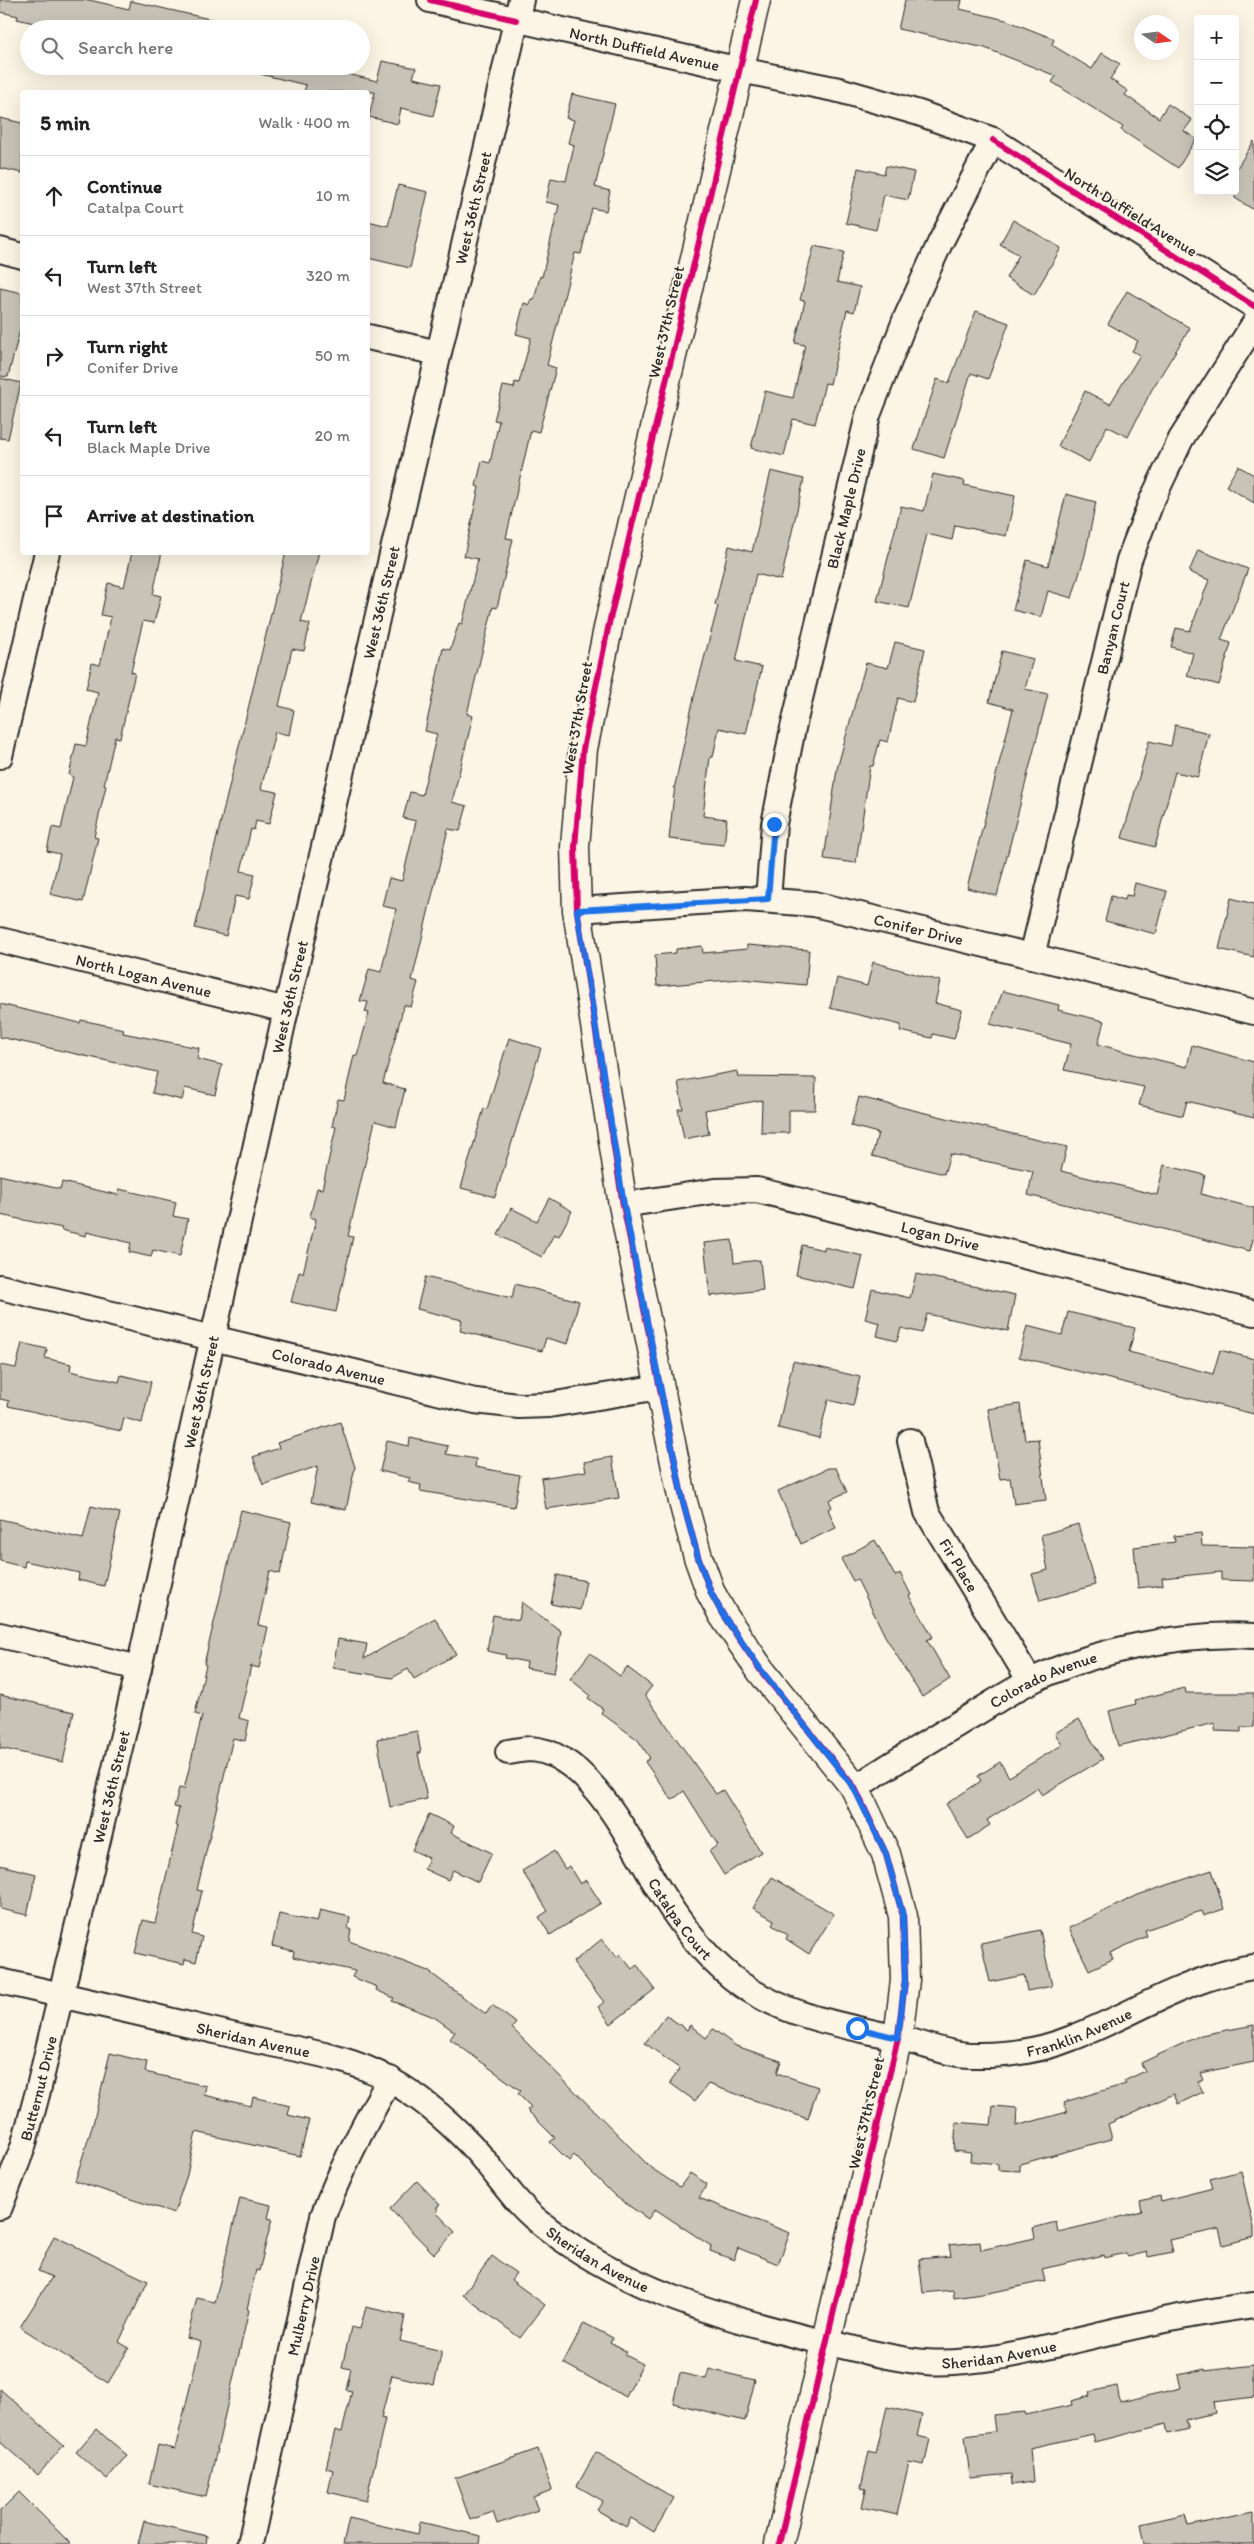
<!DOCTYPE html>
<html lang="en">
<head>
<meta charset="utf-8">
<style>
  body { margin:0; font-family:Itim,sans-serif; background:#f6f6f6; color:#222 }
  .controls { position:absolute; right:15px; top:15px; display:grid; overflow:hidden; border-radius:5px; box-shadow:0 5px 20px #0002 }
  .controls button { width:45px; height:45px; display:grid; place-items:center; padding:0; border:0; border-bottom:1px solid #e0e0e0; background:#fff; color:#222; font:25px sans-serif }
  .compass { position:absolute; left:1134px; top:15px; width:45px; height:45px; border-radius:50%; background:#fff; box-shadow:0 5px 20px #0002; rotate:103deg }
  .stop { position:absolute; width:15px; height:15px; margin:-11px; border:4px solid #1a73e8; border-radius:50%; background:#fff }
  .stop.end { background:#1a73e8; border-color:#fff; box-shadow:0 1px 5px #0008 }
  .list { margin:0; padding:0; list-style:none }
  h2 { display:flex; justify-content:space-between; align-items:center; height:65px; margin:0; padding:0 20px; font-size:21px }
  h2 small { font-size:16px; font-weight:400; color:#767676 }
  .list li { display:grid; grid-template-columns:32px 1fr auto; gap:15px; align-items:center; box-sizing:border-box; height:80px; padding:0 20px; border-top:1px solid #e0e0e0 }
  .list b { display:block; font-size:19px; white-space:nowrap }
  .list p { margin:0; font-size:16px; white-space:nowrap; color:#767676 }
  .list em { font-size:16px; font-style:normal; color:#767676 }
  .icon { flex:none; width:28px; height:28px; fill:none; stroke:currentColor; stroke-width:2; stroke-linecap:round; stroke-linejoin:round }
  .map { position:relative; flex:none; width:1254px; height:2544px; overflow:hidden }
  .search { position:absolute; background:#fff; box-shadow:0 5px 20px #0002; left:20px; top:20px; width:350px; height:55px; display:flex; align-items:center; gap:12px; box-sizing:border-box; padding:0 18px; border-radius:28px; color:#767676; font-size:19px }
  .panel { position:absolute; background:#fff; box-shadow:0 5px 20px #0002; left:20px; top:90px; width:350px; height:465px; border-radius:5px }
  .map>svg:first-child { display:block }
  .building { fill:#c8c3b7; stroke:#2b2b2b }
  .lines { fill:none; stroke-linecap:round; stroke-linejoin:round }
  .minor-casing { stroke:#2b2b2b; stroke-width:28 }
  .tertiary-casing { stroke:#2b2b2b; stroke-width:31 }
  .minor { stroke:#fcf5e5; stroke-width:24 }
  .tertiary { stroke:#fcf5e5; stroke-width:28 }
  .cycleway-casing { stroke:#fcf5e5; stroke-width:9 }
  .cycleway { stroke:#d6006c; stroke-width:6 }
  .route { stroke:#1a73e8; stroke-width:6 }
  .labels { text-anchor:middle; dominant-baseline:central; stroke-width:4; stroke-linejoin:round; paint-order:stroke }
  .street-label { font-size:16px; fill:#2b2b2b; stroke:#fcf5e5 }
</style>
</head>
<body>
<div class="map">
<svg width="1254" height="2544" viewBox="0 0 1254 2544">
  <rect width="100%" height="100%" fill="#fcf5e5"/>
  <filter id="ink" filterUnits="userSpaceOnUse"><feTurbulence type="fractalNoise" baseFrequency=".02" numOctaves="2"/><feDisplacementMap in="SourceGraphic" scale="10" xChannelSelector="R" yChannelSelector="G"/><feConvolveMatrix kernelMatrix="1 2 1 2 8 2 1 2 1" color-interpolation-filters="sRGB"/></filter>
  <g filter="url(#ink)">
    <path class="building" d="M0,0H89L129,9L131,1L218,21L217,29H59L17,19L18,16L0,12Z
      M905,0H962L960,9L1006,20L1054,39L1052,45L1092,69L1102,53L1120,64L1110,79L1128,91L1125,95L1159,118L1168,104L1192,120L1184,131L1196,139L1178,168L1121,130L1123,127L1052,82L1056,76L985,48L898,29Z
      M382,61L416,68L413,78L441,84L433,116L401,108L398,124L369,117L375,92H304L306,85L260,74L261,66H313L377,81Z
      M572,94L615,104L595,187L610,191L606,211L592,208L581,254L575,253L547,365L556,368L539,432L531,430L506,538L513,539L497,608L493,607L467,714L473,716L452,802L467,806L460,831L448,829L412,980L418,982L411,1007L404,1005L383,1083L405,1089L396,1127L375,1121L348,1236L353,1237L336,1312L291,1302L299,1272L303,1273L316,1219L310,1217L317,1188L322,1189L336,1127L332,1126L338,1099L344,1100L354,1055L357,1056L369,1013L365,1012L368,1002L360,1001L369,969L381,972L396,909L382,906L389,878L402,881L416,821L403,818L410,792L422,795L437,734L425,731L443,648L450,650L459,623L462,624L478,559L464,556L479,487L476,486L482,461L490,463L499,421L494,420L503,386L514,388L515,382L519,383L531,338L516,334L524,303L530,305L531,299L534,300L540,276L542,277L559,205L546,202L551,178L566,181L574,145L568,143L574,120L566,118Z
      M0,118L22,123V173L0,168Z
      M1254,141V210L1235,198V171Z
      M886,166L914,172L908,200L884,195L876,230L846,223L858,168L884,174Z
      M398,185L428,192L410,268L368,258V221L388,226Z
      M1013,220L1061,248L1034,295L1006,278L1019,255L1000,244Z
      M814,246L844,252L837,282L860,287L854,312L847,310L830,384L825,383L815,424L793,419L784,456L751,448L765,391L793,398L805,345L795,343L805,301L800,300Z
      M0,288L22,293V322L8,377L0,376Z
      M1127,291L1190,328L1151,391L1128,437L1107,426L1089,462L1058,446L1085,391L1110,404L1140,355L1132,351L1138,341L1108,324Z
      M976,311L1009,323L988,379L971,373L944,458L914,449L937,379L949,383Z
      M0,378L21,383L8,439L0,438Z
      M1238,466L1254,475V503L1226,486Z
      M771,471L804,479L781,580L756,574L736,661L762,667L746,734L719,728L713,757H710L703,816L727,819L724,845L669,839L675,785L694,697L718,606L715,605L729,546L752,552Z
      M933,474L965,481L964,485L1015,496L1006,536L955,525L952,540L927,534L909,608L877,601L901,506L924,511Z
      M1066,494L1096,502L1085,555L1072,598L1048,591L1041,617L1013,610L1027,560L1048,566Z
      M1198,550L1248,569L1221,640L1231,643L1219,685L1187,676L1193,653L1171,647L1176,628L1190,631L1209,580L1189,572Z
      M132,552H162L153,594L161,596L154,623L143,621L131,672L135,673L120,738L115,737L104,785L106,786L94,837L98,838L83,902L50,894L60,854L47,851L52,827L61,829L73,777L69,775L76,744L86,746L98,692L86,689L92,663L100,665L111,617L101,615L108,583L124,587Z
      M286,552H319L301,622L310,624L304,651L292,649L279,706L294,710L289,735L275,732L261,789L277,792L269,824L256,821L254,830L251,829L241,871L255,874L249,899L235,896L226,936L195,928Z
      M895,642L925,649L913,702L898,698L888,742L880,740L873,766H870L856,863L824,859L837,769L866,663L888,668Z
      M1002,651L1033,659L1025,689L1048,694L997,896L967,888L1013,709L989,702Z
      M1175,725L1209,733L1198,777L1175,772L1155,847L1122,838L1149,741L1171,746Z
      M1135,883L1167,891L1156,934L1105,921L1111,896L1125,900L1126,895L1132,896Z
      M1231,898L1254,904V957L1219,949Z
      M747,945L809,950L806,985L741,979L657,986L655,955L676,953V949L702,946L703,953L747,949Z
      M873,962L940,981L935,1003L962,1010L954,1039L933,1034L932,1038L900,1031L901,1025L830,1008L837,978L867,986Z
      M1003,991L1059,1005L1058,1010L1104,1021L1098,1044L1126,1052L1187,1067L1192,1045L1254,1062V1118L1187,1101L1183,1116L1139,1105L1144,1087L1064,1070L1071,1044L990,1024Z
      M0,1004L80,1023L81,1020L124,1029L123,1033L199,1048L197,1059L222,1065L215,1095L185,1088L182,1100L152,1093L157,1072L0,1037Z
      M509,1038L541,1048L495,1197L461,1188L484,1108L487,1109Z
      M737,1071L738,1077L816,1078L815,1110H789V1133H761L762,1100L705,1110L709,1134L684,1139L678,1109H683L678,1082Z
      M859,1097L1067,1147L1061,1171L1157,1195L1164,1165L1205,1175L1201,1194L1254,1208V1235L1250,1251L1028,1195L1033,1171L950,1154L944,1174L872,1156L878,1133L851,1126Z
      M0,1175L60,1189L62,1182L118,1195L119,1189L176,1202L173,1216L188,1219L180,1256L153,1250L151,1257L129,1252L131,1243L87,1232L86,1236L61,1230L62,1228L0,1215Z
      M549,1198L572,1211L559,1236L554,1234L542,1257L498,1235L511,1208L537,1221Z
      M732,1240L734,1263L760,1260L763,1290L710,1296L704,1243Z
      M802,1245L824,1250V1247L863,1256L855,1289L796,1275Z
      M916,1274L1015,1295L1008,1331L927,1314L922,1333L901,1328L897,1341L877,1336L880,1323L865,1319L872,1289L910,1298Z
      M425,1277L512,1298L515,1284L579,1301L568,1344L546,1338L542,1351L460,1331L462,1320L417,1309Z
      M1068,1312L1135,1328L1129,1352L1213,1374L1220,1350L1254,1359V1414L1019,1357L1027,1326L1062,1335Z
      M22,1343L47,1349L45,1358L71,1364L70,1371L119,1382L121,1375L151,1382L142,1423L124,1418L121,1431L8,1406L9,1401L0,1399V1365L16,1368Z
      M793,1361L860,1377L853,1406L828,1400L819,1438L778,1428Z
      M1020,1404L1025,1440L1038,1439L1046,1500L1014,1504L1010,1478L1000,1479L988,1409Z
      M340,1422L355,1467L346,1510L311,1502L318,1466L263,1485L253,1457L279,1448L277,1443Z
      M410,1438L448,1446L446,1454L476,1459L475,1467L520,1475L514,1507L420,1491L421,1485L408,1482L410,1478L380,1471L387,1441L409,1446Z
      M612,1457L619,1498L546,1509L541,1478L586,1471L584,1462Z
      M828,1468H836L847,1492L829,1500L832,1507L828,1509L836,1528L801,1544L778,1491Z
      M91,1506L120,1513L104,1586L78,1580L79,1573L25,1561L24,1567L0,1561V1519L83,1539Z
      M241,1510L291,1522L280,1574L270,1571L258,1625L268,1627L259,1668L251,1666L239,1718L249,1721L245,1741L233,1738L197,1890L202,1891L192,1934L202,1937L196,1962L185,1959L184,1964L135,1953L143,1920L155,1923L178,1826H175L179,1808L174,1807L179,1788L184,1789L202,1716L195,1714L206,1665L204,1664Z
      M1078,1524L1095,1585L1040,1601L1032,1574L1048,1570L1041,1535Z
      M1201,1533L1202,1546L1254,1547V1581L1221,1580V1572L1162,1578L1163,1585L1138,1588L1134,1547L1175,1542L1174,1536Z
      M875,1540L895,1576L900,1573L911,1595L909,1596L933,1637L927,1640L950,1679L922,1697L885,1636L857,1579L853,1581L841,1559Z
      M557,1575L586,1581L580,1610L551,1604Z
      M522,1602L561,1631L554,1673L526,1668L527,1662L505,1658L506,1655L487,1651L493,1615L519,1620Z
      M435,1618L456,1654L414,1679L408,1669L392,1678L333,1668L338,1639L367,1644L364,1659Z
      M590,1653L620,1676L627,1667L652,1686L645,1695L716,1794L723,1790L761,1852L724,1875L709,1851L718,1845L684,1791L672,1800L645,1762L650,1758L638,1740L601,1713L603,1709L588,1698L590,1695L570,1679Z
      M1185,1688L1186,1693H1254V1727H1241V1732L1215,1731V1723L1118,1746L1109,1711L1136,1704L1135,1700Z
      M0,1695L74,1712L63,1762L0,1748Z
      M1079,1719L1103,1759L1042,1795L1037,1788L987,1820L990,1825L968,1839L946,1804L981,1781L978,1776L1000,1762L1009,1777L1062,1745L1055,1733Z
      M417,1731L421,1753H418L427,1799L390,1807L377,1739Z
      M429,1814L454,1826L451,1833L492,1853L478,1882L453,1870L448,1880L424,1869L429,1858L412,1850Z
      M554,1851L565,1869L569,1866L580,1884L586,1880L601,1903L550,1935L539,1917L548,1911L522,1871Z
      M0,1865L36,1874L27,1915L0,1909Z
      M1212,1870L1224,1909L1203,1916L1201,1911L1145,1930L1147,1936L1110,1953L1113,1959L1089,1970L1069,1928L1138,1895Z
      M772,1877L834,1914L809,1954L786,1939L788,1935L772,1925L774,1920L753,1908Z
      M320,1910L350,1917L348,1929H351L349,1941L428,1971L486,2014L492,2005L516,2023L512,2028L651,2168L680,2187L690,2173L707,2184L699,2198L790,2233L778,2264L738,2248L734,2260L710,2251L711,2246L655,2209L648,2219L615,2196L574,2155L569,2161L550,2142L555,2138L527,2110L531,2107L518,2094L521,2091L450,2039L455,2032L434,2017L392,2001L394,1998L376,1990L377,1987L352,1977L355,1971L293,1957L294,1951L272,1946L279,1914L317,1922Z
      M1040,1930L1052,1986L1027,1991L1024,1975L990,1982L981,1943Z
      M602,1939L617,1957L620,1954L632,1969L637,1965L655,1989L611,2024L598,2007L604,2002L573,1962Z
      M666,2015L687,2030L690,2025L706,2038L713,2029L736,2046L781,2061L777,2073L818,2087L808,2119L708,2084L695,2101L670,2083L680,2069L645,2043Z
      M1254,2025V2062L1200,2073L1203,2080L1198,2082L1203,2092L1178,2104L1174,2094L1108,2124L1112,2139L1020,2164V2171L998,2170V2164L970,2161L971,2153L954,2151L956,2122L991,2125L993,2106L1017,2108L1016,2126L1067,2112L1064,2102L1126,2084L1124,2081L1145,2071L1141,2063L1201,2035Z
      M110,2053L147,2062L145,2072L206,2086L204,2095L251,2106L253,2097L290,2106L288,2115L309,2120L300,2156L196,2132L187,2175L174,2213L75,2181L93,2124Z
      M1241,2171L1254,2228V2237L1223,2245L1219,2229L1170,2240L1173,2252L1148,2257L1147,2252L1128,2257L1125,2253L1105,2258L1104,2255L1042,2269L1045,2281L989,2293L954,2298L953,2290L923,2293L919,2259L951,2256L949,2245L980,2242L981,2250L1035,2238L1033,2228L1056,2222L1058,2232L1096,2223L1142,2211L1140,2201L1160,2196L1161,2201L1213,2188L1210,2179Z
      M417,2181L440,2205L436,2208L439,2210L436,2212L455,2232L434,2254L390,2209Z
      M240,2198L271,2205L268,2218L272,2219L259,2271L256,2270L247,2309L249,2310L206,2497L149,2484L158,2445L175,2449L201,2342L187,2338L197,2298L215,2302Z
      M54,2236L148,2281L119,2342L129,2348L108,2383L20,2327L52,2277L38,2271Z
      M492,2256L516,2273L511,2280L545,2305L520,2338L463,2295Z
      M366,2307L405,2316L400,2341L442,2351L434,2385L392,2375L381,2418L385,2419L366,2501L328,2492L333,2470L326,2468L335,2430L342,2432L352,2391L346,2390L351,2369L342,2367L351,2327L360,2329Z
      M584,2323L613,2338L610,2342L627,2352L625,2355L643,2364L626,2397L563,2363Z
      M1254,2365V2397L1213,2402L1215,2413L1185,2420L1188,2429L1168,2434L1166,2424L1095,2442L1093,2434L1030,2448L1033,2482L1012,2485L1011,2474L970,2478L965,2436L995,2432L993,2415L1025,2412L1026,2415L1072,2405L1071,2401L1090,2396L1089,2392L1117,2386L1120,2402L1181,2388L1178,2375L1205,2369V2371Z
      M709,2369L755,2380L745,2421L673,2403L680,2373L706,2379Z
      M0,2389L64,2445L38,2475L0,2442Z
      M887,2407L922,2415L917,2436L930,2439L924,2465L909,2462L897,2515L862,2507L866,2489L861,2488L869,2451L876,2453Z
      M96,2429L127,2455L107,2479L76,2452Z
      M538,2449L552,2490L533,2497L538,2510L497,2524L493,2512L470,2520L455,2478Z
      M596,2452L674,2498L654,2532L631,2518L626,2527L597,2510L603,2501L577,2486Z
      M19,2492L71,2544H0V2511Z
      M1254,2512V2544H1145L1141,2524L1185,2514L1188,2526Z
      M349,2518L418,2534L420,2522L481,2536L480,2544H343Z
      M144,2521L207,2536L206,2544H138Z"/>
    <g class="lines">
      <g class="minor-casing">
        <g id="minor">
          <path id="s1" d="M430,0L740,70L839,90L919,113L993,140L1254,306"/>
          <path d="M0,250L22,256"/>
          <path d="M368,337L438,353"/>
          <path d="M0,756L47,552"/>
          <path id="s2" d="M768,899L774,824L793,728L868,415L906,318L940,243L993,140"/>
          <path id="s3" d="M577,910L745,899L814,904L1032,956L1254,1012"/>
          <path id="s4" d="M0,940L286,1010"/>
          <path id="s5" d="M1032,956L1129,560L1152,500L1181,439L1254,324"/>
          <path id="s6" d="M623,1205L715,1191L757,1190L1254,1313"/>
          <path id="s7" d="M0,1287L475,1401L519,1406L549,1405L660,1387"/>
          <path id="s8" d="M910,1441L927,1512L1030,1681"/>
          <path d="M0,1635L139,1668"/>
          <path id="s9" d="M508,1752C515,1751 523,1749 530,1749C592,1752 634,1851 663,1896C684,1929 710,1963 742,1985C791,2019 850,2026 906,2040C927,2045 950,2055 971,2055C1006,2056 1040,2051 1072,2038C1122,2019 1167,1990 1219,1975C1231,1972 1242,1968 1254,1967"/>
          <path id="s10" d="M855,1788C892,1763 931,1740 971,1716C990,1705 1009,1692 1029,1682C1090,1651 1186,1631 1254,1636"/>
          <path id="s11" d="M0,1981C84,2000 169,2020 253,2040C298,2050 349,2056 390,2080C419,2096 447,2120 470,2144C494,2169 511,2199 538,2221C620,2288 723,2319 824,2342C858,2349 890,2359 925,2362C978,2366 1041,2348 1093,2336C1147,2323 1199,2312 1254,2305"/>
          <path id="s12" d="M0,2207L23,2147L38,2091L139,1668L286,1010L521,0"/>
          <path id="s13" d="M250,2544L323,2216C341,2168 364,2124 390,2079"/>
        </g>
      </g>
      <g class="tertiary-casing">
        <path id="tertiary" d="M756,0L610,619L583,749L575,847L577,910L623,1205L683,1502L698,1557L711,1593L723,1615L761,1671L855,1788L886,1854L903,1916L905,1980L898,2038L779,2544"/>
      </g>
      <use href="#minor" class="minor"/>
      <use href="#tertiary" class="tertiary"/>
      <g class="cycleway-casing">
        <path id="cycleway" d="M430,0L516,20
          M756,0L610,619L583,749L575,847L577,910L623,1205L683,1502L698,1557L711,1593L723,1615L761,1671L855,1788L886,1854L903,1916L905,1980L898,2038L779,2544
          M993,140L1254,306"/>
      </g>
      <use href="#cycleway" class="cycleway"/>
    </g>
  </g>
  <g class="lines" filter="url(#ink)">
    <path class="route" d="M774,824L768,899L577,910L624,1205L683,1502L698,1557L711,1593L723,1615L761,1670L854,1788L886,1854L903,1916L905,1980L898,2038L857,2028"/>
  </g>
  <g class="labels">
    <g class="street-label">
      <text stroke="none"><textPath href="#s1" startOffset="220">North Duffield Avenue</textPath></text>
      <text stroke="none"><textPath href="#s12" startOffset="2055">West 36th Street</textPath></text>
      <text transform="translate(1131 212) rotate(32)">North Duffield Avenue</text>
      <text transform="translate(666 322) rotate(-77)">West 37th Street</text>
      <text stroke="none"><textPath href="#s2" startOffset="399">Black Maple Drive</textPath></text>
      <text stroke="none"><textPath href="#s12" startOffset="1650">West 36th Street</textPath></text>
      <text stroke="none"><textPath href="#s5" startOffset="338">Banyan Court</textPath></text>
      <text transform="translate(577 718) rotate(-80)">West 37th Street</text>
      <text stroke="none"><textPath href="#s3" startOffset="345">Conifer Drive</textPath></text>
      <text stroke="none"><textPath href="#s4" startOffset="148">North Logan Avenue</textPath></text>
      <text stroke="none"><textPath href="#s12" startOffset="1245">West 36th Street</textPath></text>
      <text stroke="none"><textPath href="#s6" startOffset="324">Logan Drive</textPath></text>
      <text stroke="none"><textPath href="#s7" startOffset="338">Colorado Avenue</textPath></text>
      <text stroke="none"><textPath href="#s12" startOffset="840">West 36th Street</textPath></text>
      <text stroke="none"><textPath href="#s8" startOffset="135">Fir Place</textPath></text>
      <text stroke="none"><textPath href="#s10" startOffset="218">Colorado Avenue</textPath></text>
      <text stroke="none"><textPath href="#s12" startOffset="435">West 36th Street</textPath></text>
      <text stroke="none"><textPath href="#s9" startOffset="256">Catalpa Court</textPath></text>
      <text stroke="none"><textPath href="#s9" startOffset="700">Franklin Avenue</textPath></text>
      <text stroke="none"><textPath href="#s11" startOffset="260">Sheridan Avenue</textPath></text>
      <text stroke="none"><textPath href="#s12" startOffset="125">Butternut Drive</textPath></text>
      <text transform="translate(866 2113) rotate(-77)">West 37th Street</text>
      <text stroke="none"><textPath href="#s11" startOffset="680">Sheridan Avenue</textPath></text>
      <text stroke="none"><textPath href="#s13" startOffset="244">Mulberry Drive</textPath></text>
      <text stroke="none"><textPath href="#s11" startOffset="1100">Sheridan Avenue</textPath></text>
    </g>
  </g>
</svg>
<div class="controls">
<button>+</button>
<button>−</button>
<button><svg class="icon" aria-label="locate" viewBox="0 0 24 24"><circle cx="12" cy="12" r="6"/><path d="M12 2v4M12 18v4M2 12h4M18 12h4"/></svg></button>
<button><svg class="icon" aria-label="layers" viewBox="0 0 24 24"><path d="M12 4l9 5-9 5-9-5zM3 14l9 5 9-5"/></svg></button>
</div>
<svg class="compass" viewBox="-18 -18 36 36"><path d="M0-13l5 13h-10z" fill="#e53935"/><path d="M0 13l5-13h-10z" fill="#767676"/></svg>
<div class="stop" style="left:857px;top:2028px"></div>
<div class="stop end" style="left:774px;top:824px"></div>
<div class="search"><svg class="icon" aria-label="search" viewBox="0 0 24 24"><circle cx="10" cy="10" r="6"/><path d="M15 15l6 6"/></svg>Search here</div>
<section class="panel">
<h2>5 min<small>Walk · 400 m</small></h2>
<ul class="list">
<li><svg class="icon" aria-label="ahead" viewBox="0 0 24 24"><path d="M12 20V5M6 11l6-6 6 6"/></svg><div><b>Continue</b><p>Catalpa Court</p></div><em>10 m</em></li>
<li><svg class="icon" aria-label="left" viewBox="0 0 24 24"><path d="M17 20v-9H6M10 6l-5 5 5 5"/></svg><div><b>Turn left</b><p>West 37th Street</p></div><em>320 m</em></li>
<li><svg class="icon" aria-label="right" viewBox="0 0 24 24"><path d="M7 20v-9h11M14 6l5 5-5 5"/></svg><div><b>Turn right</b><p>Conifer Drive</p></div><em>50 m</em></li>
<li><svg class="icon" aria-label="left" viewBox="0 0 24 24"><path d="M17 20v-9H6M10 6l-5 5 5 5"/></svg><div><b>Turn left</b><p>Black Maple Drive</p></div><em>20 m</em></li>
<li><svg class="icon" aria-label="arrive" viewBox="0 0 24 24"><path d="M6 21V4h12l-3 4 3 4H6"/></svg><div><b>Arrive at destination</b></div></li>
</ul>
</section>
</div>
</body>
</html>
